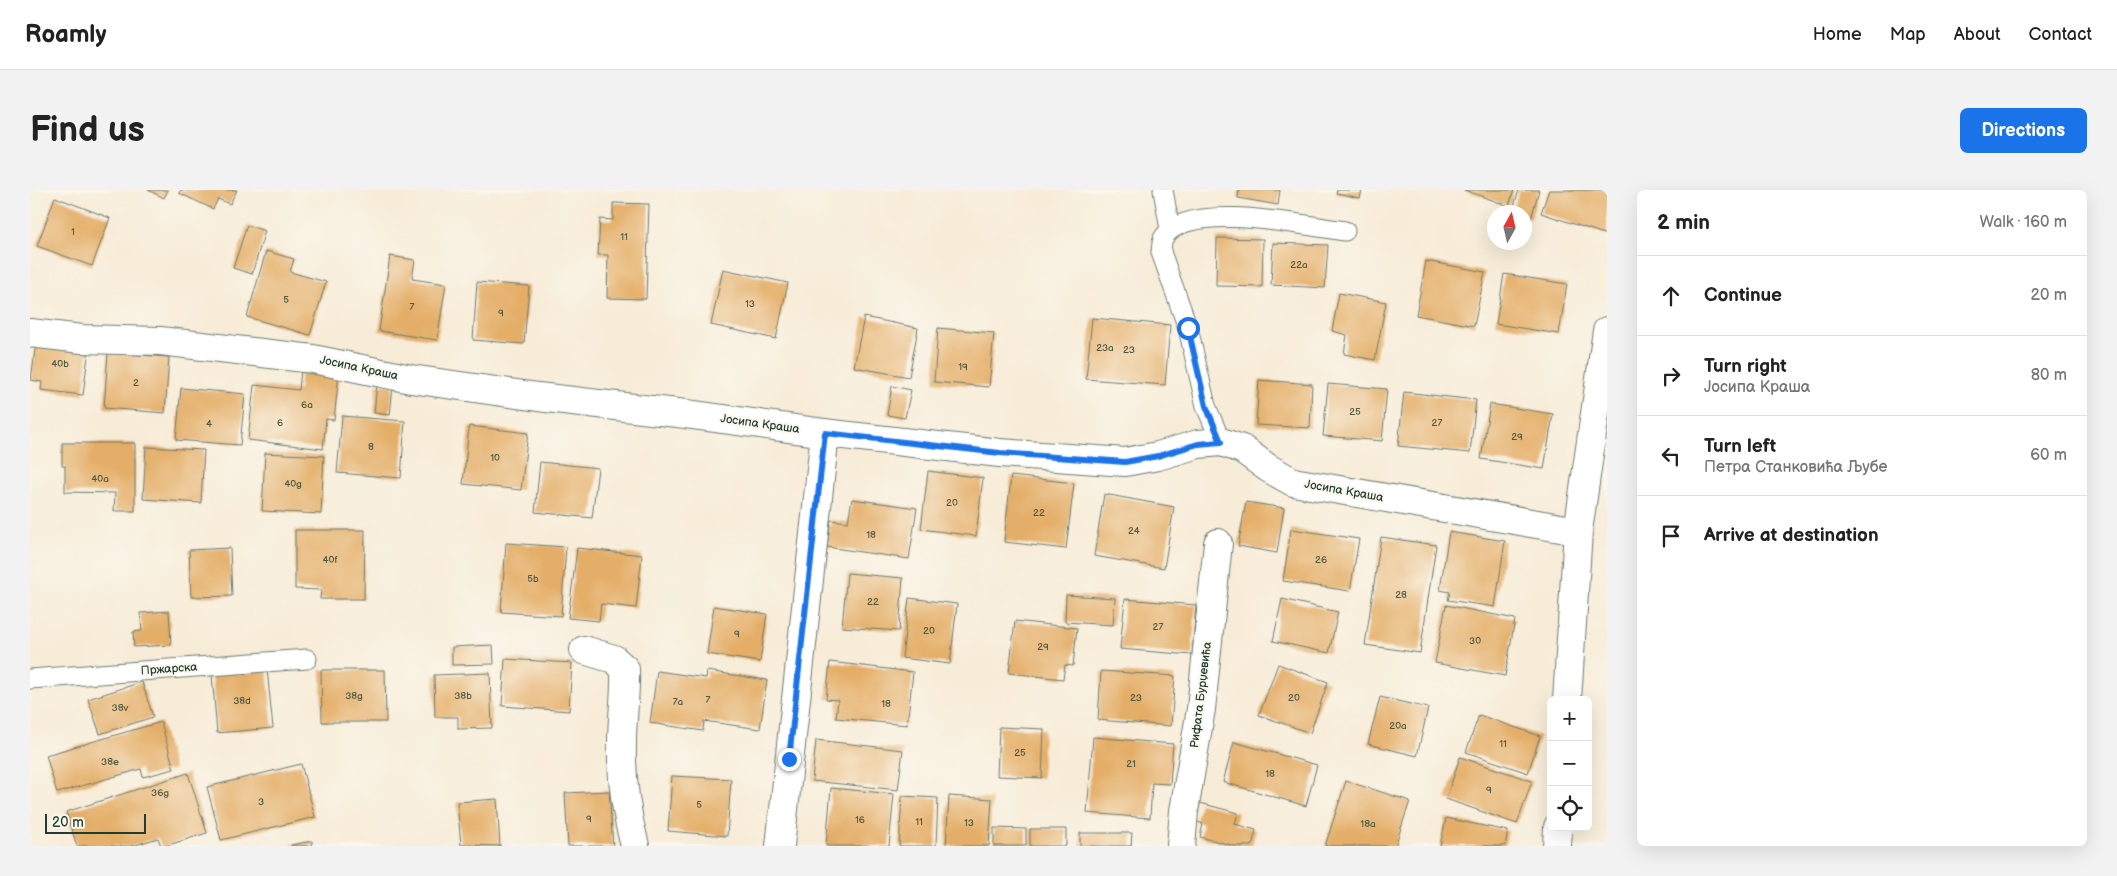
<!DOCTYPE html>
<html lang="en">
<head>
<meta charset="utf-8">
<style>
  body { margin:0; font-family:"Balsamiq Sans",sans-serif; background:#f2f2f2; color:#222 }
  .controls { position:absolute; right:15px; bottom:15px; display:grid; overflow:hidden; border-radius:8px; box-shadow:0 5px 20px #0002 }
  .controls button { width:45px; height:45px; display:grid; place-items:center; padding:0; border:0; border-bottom:1px solid #e0e0e0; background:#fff; color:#222; font:25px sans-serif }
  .compass { position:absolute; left:1457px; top:15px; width:45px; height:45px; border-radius:50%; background:#fff; box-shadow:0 5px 20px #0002; rotate:8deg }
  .scale { position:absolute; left:15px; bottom:12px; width:101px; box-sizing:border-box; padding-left:5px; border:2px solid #1f3d34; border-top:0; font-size:14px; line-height:18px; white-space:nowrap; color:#1f3d34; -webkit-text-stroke:4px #fbf7ec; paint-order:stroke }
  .stop { position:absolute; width:15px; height:15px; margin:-11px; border:4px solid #1a73e8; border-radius:50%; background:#fff }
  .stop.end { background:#1a73e8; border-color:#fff; box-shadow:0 1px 5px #0008 }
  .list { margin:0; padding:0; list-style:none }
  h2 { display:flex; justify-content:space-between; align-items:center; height:65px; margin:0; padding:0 20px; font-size:21px }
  h2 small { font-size:16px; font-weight:400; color:#767676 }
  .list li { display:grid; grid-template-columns:32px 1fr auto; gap:15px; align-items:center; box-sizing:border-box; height:80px; padding:0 20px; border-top:1px solid #e0e0e0 }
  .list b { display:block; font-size:19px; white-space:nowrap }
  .list p { margin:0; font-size:16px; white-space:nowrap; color:#767676 }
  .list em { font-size:16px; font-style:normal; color:#767676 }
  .icon { flex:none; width:28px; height:28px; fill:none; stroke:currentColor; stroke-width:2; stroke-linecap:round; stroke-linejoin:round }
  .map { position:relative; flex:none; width:1577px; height:656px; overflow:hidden; border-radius:8px }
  header { display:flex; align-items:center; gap:30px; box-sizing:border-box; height:70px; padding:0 25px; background:#fff; border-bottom:1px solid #e0e0e0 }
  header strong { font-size:24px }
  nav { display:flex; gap:28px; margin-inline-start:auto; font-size:18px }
  .intro { display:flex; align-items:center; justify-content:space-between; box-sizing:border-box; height:120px; padding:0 30px }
  h1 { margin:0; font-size:35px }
  .button { padding:12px 22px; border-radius:8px; background:#1a73e8; color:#fff; font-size:18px; font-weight:700 }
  main { display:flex; gap:30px; padding:0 30px }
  aside { flex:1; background:#fff; border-radius:8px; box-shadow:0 5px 20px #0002 }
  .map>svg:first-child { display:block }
  .building { fill:#e4ae67 }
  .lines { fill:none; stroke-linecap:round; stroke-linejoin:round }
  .lane-casing { stroke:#6b7a6d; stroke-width:21 }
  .street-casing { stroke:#6b7a6d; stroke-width:30 }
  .lane { stroke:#fff; stroke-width:19 }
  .street { stroke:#fff; stroke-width:28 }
  .route { stroke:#1a73e8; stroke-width:6 }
  .labels { text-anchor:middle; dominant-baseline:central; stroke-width:4; stroke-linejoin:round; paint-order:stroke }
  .number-label { font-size:10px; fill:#505941 }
  .street-label { font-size:12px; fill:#1f3d34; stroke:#fbf7ec }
</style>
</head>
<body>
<header>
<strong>Roamly</strong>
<nav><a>Home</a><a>Map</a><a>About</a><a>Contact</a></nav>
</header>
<div class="intro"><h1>Find us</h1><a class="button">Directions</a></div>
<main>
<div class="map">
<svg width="1577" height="656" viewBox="0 0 1577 656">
  <rect width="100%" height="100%" fill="#fbf7ec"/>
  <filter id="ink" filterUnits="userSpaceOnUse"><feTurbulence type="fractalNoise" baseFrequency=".02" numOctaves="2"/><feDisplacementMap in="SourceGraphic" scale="10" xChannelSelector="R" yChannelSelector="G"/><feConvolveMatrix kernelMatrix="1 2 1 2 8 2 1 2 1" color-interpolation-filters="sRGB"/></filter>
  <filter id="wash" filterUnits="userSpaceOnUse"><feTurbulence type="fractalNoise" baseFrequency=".0096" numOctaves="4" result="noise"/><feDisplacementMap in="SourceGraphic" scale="20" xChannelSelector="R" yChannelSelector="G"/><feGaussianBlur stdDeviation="1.12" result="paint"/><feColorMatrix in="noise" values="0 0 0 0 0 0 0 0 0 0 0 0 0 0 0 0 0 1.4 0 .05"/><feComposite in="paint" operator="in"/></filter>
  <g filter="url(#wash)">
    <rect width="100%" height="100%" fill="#f7ecd8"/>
    <g id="blocks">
      <path class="building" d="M118,0H138L134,8Z
        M151,0H207L200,14L188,9L183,19L149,3Z
        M1209,0H1250L1248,15L1208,8Z
        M1307,0H1332L1330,8L1306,3Z
        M1434,0H1484L1479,16Z
        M1489,0H1509L1501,29L1494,27V22H1482Z
        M1519,0H1577V45L1511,23Z
        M25,7L80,28L62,76L7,56Z
        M583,13L619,14L616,109L577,108L578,65H568L570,29L583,30Z
        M217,35L235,41L222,84L203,78Z
        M1187,48L1233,49L1232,97L1186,96Z
        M1243,53L1298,55L1295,98L1241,95Z
        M236,61L264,69L260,82L296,92L280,145L217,127Z
        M360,66L385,70L382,89L416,94L407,150L349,141Z
        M1396,71L1455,82L1444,136L1386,125Z
        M693,79L758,93L746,149L681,135Z
        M1474,84L1537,94L1529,144L1466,134Z
        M447,92L499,96L494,154L443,150Z
        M1309,103L1356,112L1345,170L1314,164L1317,145L1302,141Z
        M834,127L888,138L879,187L824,177Z
        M1062,128L1140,135L1135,195L1056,189Z
        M908,138L964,143L959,197L904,192Z
        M6,152L59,158L53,205L11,200L12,192L1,190Z
        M78,163L139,167L135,223L74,218Z
        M271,180L309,184L304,230L296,229L293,259L218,250L224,195L269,200Z
        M1229,190L1282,194L1280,238L1226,235Z
        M347,194L363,196L360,225L344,223Z
        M1298,194L1357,199L1352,251L1293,246Z
        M862,196L881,200L875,228L857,225Z
        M151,198L215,204L210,255L146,250Z
        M1374,202L1446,210L1440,263L1368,256Z
        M1460,214L1523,224L1514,279L1451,269Z
        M312,226L375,231L371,288L307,283Z
        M439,236L498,243L491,300L433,294Z
        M32,253H105V321H84L85,303L35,302V276H32Z
        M116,257L174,260L171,313L113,309Z
        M235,263L294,266L291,324L232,321Z
        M510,272L568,278L562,328L505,322Z
        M898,281L953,288L946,346L891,339Z
        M981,286L1044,293L1036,359L974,352Z
        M1074,304L1144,317L1134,378L1064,366Z
        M822,309L887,318L879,369L797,357L801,330L818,332Z
        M1216,312L1254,318L1247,363L1208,356Z
        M1261,339L1329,349L1320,401L1253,391Z
        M265,340H335L334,409H290L291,400L265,399Z
        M1419,342L1475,351L1465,417L1418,410L1420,402L1410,400Z
        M1351,347L1406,355L1390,463L1335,455Z
        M476,353L536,357L531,426L471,422Z
        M200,358L202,406L161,407L159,360Z
        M547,358L612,365L606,418L571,414L569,431L538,428Z
        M817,383L873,388L869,441L812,437Z
        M1036,405L1085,408L1083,435L1035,432Z
        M879,408L927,414L920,474L872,468Z
        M1095,409L1166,415L1162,465L1090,459Z
        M1252,409L1308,422L1299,463L1243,451Z
        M1416,415L1485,429L1475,486L1405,473Z
        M684,416L737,424L730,472L677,464Z
        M139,421L141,455L104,457L103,442L112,441L110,423Z
        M985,431L1047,438L1043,476L1035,475L1033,489L979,483Z
        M463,455L464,474L422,475V457Z
        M475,469L542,473L539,521L472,516Z
        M800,472L883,482L877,535L806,528L808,510L796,509Z
        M1248,474L1298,492L1280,543L1229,525Z
        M237,479L243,538L187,543L182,484Z
        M291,480H355L356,532H292Z
        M627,481L676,488L677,481L737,490L730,539L674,531L673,541L620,533Z
        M1071,481L1145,486L1141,536L1068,530Z
        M460,483L462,538L428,539V527H405L404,485Z
        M112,492L123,527L70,544L58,509Z
        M1350,507L1398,518L1387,566L1338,554Z
        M1449,525L1510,546L1498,583L1436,562Z
        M131,532L144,579L113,587L111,579L27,603L16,565Z
        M969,537L1014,539L1012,588L967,586Z
        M1063,547L1143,554L1140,594L1122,593L1120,628L1057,623Z
        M786,550L873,560L868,600L782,591Z
        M1204,552L1287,575L1276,616L1193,592Z
        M1430,567L1502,591L1487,634L1416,609Z
        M271,574L285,627L191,650L177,597Z
        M158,583L177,643L135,656H131L128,648L102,656H47L36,622Z
        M642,586L701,589L697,646L638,641Z
        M1316,591L1380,611L1365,656H1295Z
        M801,598L864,604L859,656H796Z
        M579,601L583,656H538L535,603Z
        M872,606L908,608L906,656H869Z
        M919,606L962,609L959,656H916Z
        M467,609L470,656L431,655L427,612Z
        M1170,613L1208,623L1205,634L1226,640L1222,656H1205L1170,647L1173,634L1166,631Z
        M1416,628L1478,641L1475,656H1410Z
        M964,638L996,639V656H964Z
        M1000,639H1036V656H1000Z
        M1050,643H1102L1101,656H1050Z
        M282,651V656H261V655Z"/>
    </g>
  </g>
  <g filter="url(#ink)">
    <use href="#blocks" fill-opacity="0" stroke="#6b7a6d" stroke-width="1"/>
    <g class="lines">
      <g class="lane-casing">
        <path id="lane" d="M1133,0L1140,39
          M1191,252L1176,216L1158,138L1131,62C1132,57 1131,51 1134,47C1158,10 1276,36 1315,41
          M0,489L277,469"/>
      </g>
      <g class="street-casing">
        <path id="street" d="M0,143L52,149L130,151L283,169L381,189L508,207L656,224L795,243L970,263L1095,272L1128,266L1168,254L1191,252L1212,259L1238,278L1263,292L1548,341L1537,510
          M1548,341L1577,141
          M554,460L584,469L595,479C596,504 592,527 592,552C591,586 596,623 605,656
          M750,656L795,243
          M1151,656L1154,621L1171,519L1188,353
          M1527,656L1528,637"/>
      </g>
      <use href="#lane" class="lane"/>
      <use href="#street" class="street"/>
    </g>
  </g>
  <g class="lines" filter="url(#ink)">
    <path class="route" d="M759,569L795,243L970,263L1095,272L1128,266L1168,254L1191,252L1176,216L1158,138"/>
  </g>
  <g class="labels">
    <g class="number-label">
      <text x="43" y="42">1</text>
      <text x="594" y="47">11</text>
      <text x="1269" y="75">22a</text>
      <text x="256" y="110">5</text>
      <text x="720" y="114">13</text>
      <text x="382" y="117">7</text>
      <text x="471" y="123">9</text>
      <text x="1075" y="158">23a</text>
      <text x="1099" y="160">23</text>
      <text x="30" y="174">40b</text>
      <text x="933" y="177">19</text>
      <text x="106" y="193">2</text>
      <text x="277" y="215">6a</text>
      <text x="1325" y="222">25</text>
      <text x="250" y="233">6</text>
      <text x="1407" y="233">27</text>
      <text x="179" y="234">4</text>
      <text x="1487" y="247">29</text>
      <text x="341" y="257">8</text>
      <text x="465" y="268">10</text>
      <text x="70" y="289">40a</text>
      <text x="263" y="294">40g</text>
      <text x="922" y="313">20</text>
      <text x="1009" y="323">22</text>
      <text x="1104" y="341">24</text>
      <text x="841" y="345">18</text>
      <text x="300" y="370">40f</text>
      <text x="1291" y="370">26</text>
      <text x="503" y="389">5b</text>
      <text x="1371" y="405">28</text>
      <text x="843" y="412">22</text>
      <text x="1128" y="437">27</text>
      <text x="899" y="441">20</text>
      <text x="707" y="444">9</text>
      <text x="1445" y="451">30</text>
      <text x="1013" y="457">29</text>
      <text x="324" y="506">38g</text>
      <text x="433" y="506">38b</text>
      <text x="1106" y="508">23</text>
      <text x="1264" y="508">20</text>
      <text x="678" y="510">7</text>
      <text x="212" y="511">38d</text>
      <text x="648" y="512">7a</text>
      <text x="856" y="514">18</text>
      <text x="90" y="518">38v</text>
      <text x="1368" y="536">20a</text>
      <text x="1473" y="554">11</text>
      <text x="990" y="563">25</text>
      <text x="80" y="572">38e</text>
      <text x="1101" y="574">21</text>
      <text x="1240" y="584">18</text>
      <text x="1459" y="600">9</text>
      <text x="130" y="603">36g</text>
      <text x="231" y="612">3</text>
      <text x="669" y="615">5</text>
      <text x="559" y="629">9</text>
      <text x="830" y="630">16</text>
      <text x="889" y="632">11</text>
      <text x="939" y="633">13</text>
      <text x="1338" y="634">18a</text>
    </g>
    <g class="street-label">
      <text transform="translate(329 178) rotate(12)">Јосипа Краша</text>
      <text transform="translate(730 234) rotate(8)">Јосипа Краша</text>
      <text transform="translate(1314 301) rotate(10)">Јосипа Краша</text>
      <text transform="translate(139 479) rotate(-4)">Пржарска</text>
      <text transform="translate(1171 505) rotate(-83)">Рифата Бурџевића</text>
    </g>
  </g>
</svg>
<div class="controls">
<button>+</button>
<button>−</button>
<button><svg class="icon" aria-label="locate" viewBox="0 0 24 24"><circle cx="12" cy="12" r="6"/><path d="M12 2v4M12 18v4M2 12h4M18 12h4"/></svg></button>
</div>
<svg class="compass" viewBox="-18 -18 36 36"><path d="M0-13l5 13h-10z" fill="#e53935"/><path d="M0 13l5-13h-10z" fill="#767676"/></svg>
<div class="scale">20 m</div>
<div class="stop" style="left:1158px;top:138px"></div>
<div class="stop end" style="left:759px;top:569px"></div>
</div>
<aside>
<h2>2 min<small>Walk · 160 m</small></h2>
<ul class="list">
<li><svg class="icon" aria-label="ahead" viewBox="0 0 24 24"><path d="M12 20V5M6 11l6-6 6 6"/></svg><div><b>Continue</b></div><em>20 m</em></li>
<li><svg class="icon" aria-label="right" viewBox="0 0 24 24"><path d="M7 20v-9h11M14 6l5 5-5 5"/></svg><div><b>Turn right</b><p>Јосипа Краша</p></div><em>80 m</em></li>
<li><svg class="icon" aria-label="left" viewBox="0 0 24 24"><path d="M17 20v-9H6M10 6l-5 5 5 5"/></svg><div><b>Turn left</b><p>Петра Станковића Љубе</p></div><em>60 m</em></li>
<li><svg class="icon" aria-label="arrive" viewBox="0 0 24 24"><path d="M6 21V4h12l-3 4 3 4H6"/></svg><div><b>Arrive at destination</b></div></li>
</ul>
</aside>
</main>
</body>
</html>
